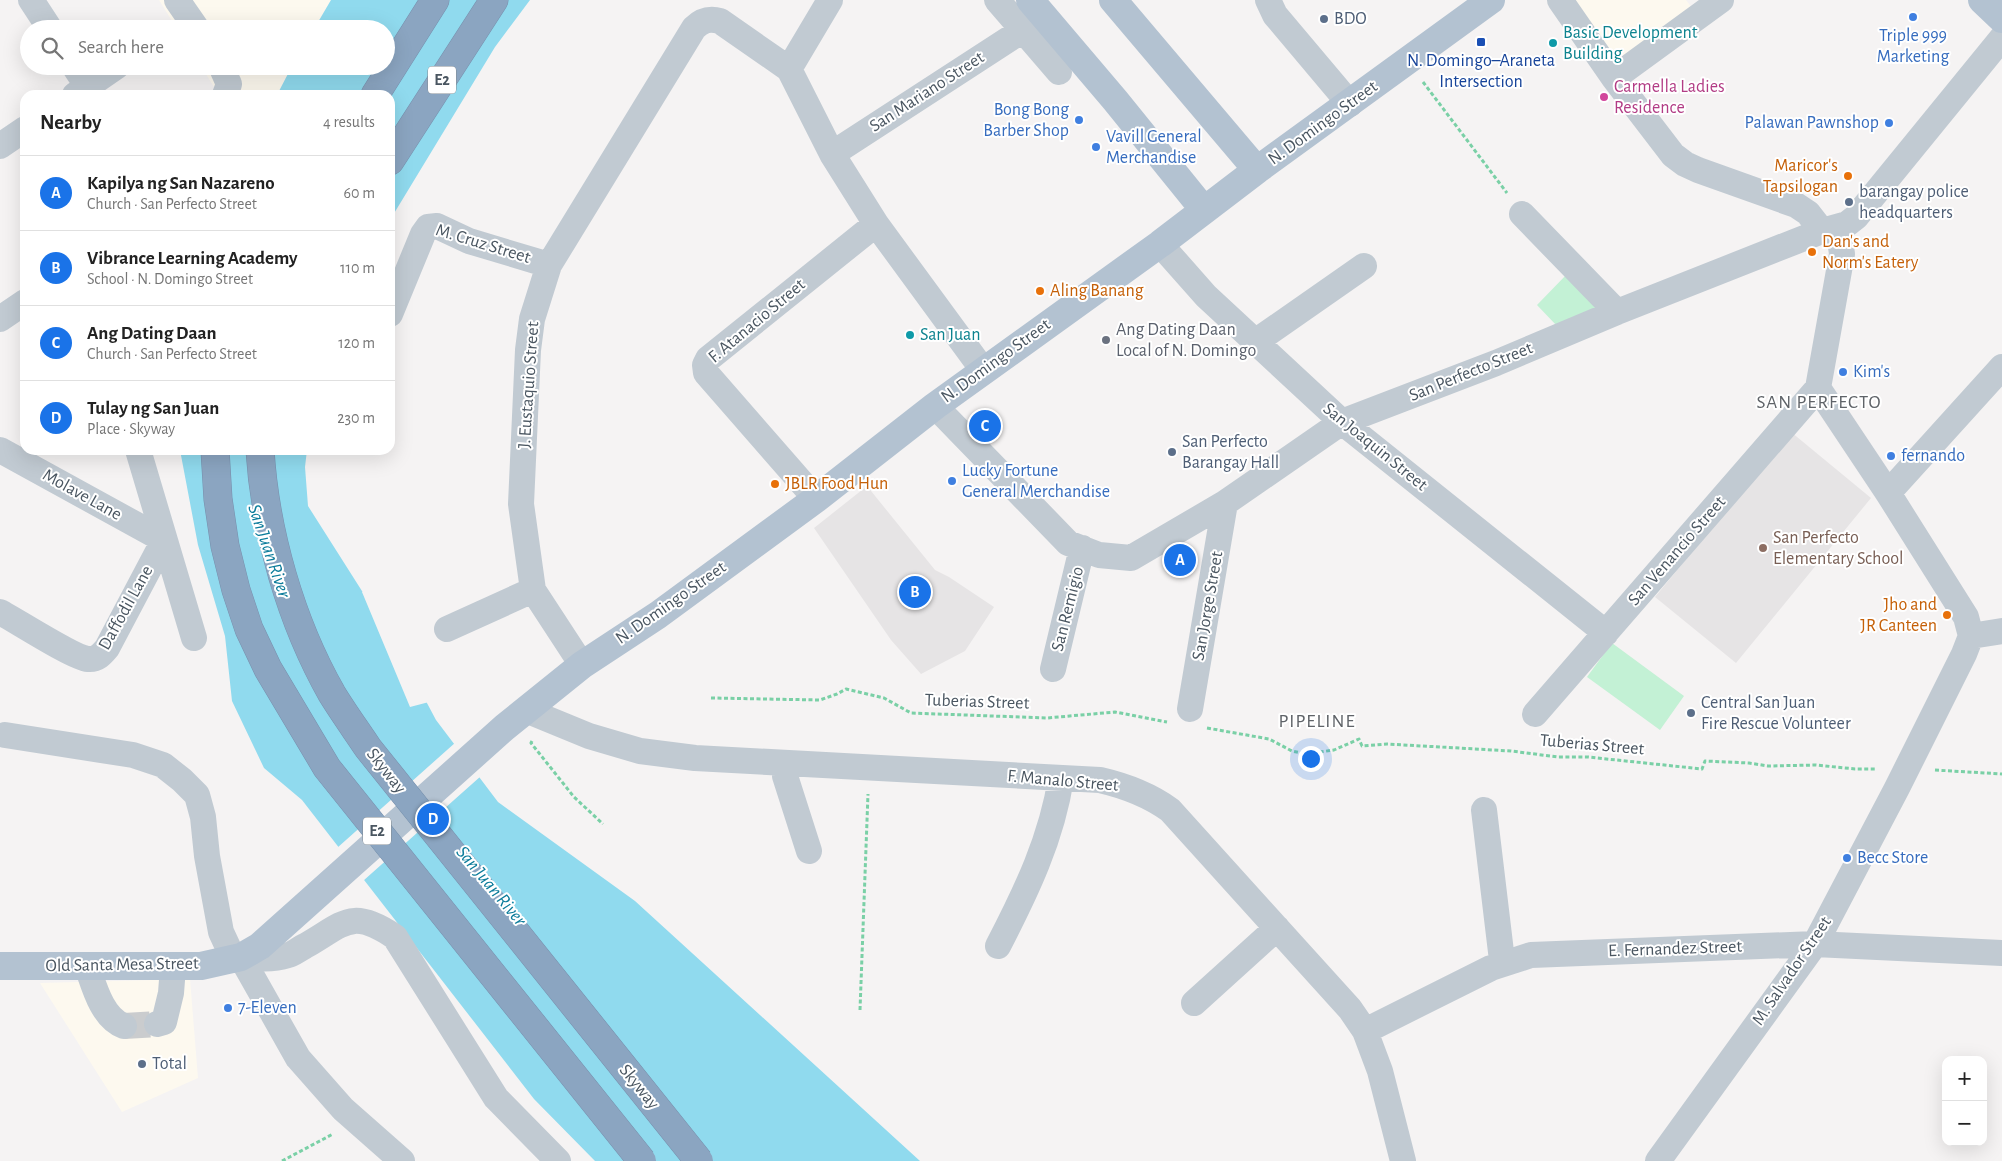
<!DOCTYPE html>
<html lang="en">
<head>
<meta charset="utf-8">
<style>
  body { margin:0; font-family:"Alegreya Sans",sans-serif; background:#f2f2f2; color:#222 }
  .controls { position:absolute; right:15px; bottom:15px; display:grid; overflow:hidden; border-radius:10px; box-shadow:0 5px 20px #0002 }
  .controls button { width:45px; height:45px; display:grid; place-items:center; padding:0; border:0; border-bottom:1px solid #e0e0e0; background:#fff; color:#222; font:25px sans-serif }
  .you { position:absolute; left:1310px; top:758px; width:18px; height:18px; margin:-12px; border:4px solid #fff; border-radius:50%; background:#1a73e8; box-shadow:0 0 0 8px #1a73e833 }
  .badge { display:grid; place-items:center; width:32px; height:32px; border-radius:50%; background:#1a73e8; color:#fff; font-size:16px; font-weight:700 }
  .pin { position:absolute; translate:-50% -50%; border:2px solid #fff; box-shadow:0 1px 5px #0006 }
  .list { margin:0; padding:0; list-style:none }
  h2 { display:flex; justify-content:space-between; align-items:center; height:65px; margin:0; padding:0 20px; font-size:21px }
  h2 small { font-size:16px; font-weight:400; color:#767676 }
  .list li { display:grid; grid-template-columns:32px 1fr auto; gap:15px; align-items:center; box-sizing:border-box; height:75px; padding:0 20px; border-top:1px solid #e0e0e0 }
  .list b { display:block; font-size:19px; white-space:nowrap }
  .list p { margin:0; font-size:16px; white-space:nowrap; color:#767676 }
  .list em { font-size:16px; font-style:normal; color:#767676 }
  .icon { flex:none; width:28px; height:28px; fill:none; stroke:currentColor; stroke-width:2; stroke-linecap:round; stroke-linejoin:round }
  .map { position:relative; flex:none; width:2002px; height:1161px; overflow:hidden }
  .search { position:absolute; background:#fff; box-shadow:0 5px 20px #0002; left:20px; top:20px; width:375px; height:55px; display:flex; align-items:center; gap:12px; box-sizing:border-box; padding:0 18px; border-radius:28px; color:#767676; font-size:19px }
  .panel { position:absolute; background:#fff; box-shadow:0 5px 20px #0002; left:20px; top:90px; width:375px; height:365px; border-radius:15px }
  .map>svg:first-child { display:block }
  .commercial { fill:#fdf9ef }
  .education { fill:#e6e4e5 }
  .green { fill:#c3f1d5 }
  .water { fill:#90daee }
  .pier { fill:#f5f3f3 }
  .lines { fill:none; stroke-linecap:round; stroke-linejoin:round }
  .minor-tunnel { stroke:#caccce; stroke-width:26; stroke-dasharray:26 13; stroke-linecap:butt }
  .highway-casing { stroke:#7690ad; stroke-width:29 }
  .path { stroke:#7ad0a6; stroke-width:3; stroke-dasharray:4 2.5; stroke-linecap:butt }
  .minor { stroke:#c1cad2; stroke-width:26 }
  .major { stroke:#b3c2d1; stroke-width:28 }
  .highway { stroke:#8ba5c1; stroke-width:28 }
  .highway-bridge-casing { stroke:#7690ad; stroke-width:29; stroke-linecap:butt }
  .highway-bridge { stroke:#8ba5c1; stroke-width:28 }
  .shop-dot { fill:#3f7fe0; stroke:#fff; stroke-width:2 }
  .service-dot { fill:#5c6f8a; stroke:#fff; stroke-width:2 }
  .transit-dot { fill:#1a4fb4; stroke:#fff; stroke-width:2 }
  .culture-dot { fill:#0f9aa8; stroke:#fff; stroke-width:2 }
  .hotel-dot { fill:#d1479c; stroke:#fff; stroke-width:2 }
  .food-dot { fill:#e8710a; stroke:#fff; stroke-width:2 }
  .worship-dot { fill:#6b7280; stroke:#fff; stroke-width:2 }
  .education-dot { fill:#8d6e63; stroke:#fff; stroke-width:2 }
  .labels { text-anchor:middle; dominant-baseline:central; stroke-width:4; stroke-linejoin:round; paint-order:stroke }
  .shield { fill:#fff; stroke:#808990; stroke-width:1 }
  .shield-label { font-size:16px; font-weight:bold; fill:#4a5661 }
  .service-label { font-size:18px; fill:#4e5e75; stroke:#fff; text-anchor:start }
  .culture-label { font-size:18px; fill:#0d838f; stroke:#fff; text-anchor:start }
  .shop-label { font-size:18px; fill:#366cbe; stroke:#fff; text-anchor:start }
  .transit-label { font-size:18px; fill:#164399; stroke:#fff }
  .hotel-label { font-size:18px; fill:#b23c85; stroke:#fff; text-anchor:start }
  .street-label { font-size:18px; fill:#4a5661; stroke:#fff }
  .food-label { font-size:18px; fill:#c56008; stroke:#fff; text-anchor:start }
  .worship-label { font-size:18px; fill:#5b616d; stroke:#fff; text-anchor:start }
  .education-label { font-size:18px; fill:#785e54; stroke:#fff; text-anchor:start }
  .neighbourhood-label { font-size:19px; letter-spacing:1px; fill:#5f6368; stroke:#fff }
  .water-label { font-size:19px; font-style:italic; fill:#0c7c9b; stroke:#fff }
</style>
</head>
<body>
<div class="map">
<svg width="2002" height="1161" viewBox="0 0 2002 1161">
  <rect width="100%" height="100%" fill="#f5f3f3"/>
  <path class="commercial" d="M159,0H331L314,29H177Z
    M1570,0H1686L1692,8L1616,63Z
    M201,66H292L277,95H219Z
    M190,979L198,1078L122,1112L40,983Z"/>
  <path class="education" d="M1791,432L1871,498L1736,663L1655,597Z
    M867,486L935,570L949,577L994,607L965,651L921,674L891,640L814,528Z"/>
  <path class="green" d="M1569,272L1602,306L1557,326L1537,305Z
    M1612,643L1684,696L1660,730L1587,677Z"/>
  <path class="water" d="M331,0H530L495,47L390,220V95H277L292,66H386V29H314Z
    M180,450H307L305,467L308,506L395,643L436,720L498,802L635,901L920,1161H595L534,1099L302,800L264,768L232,701L225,636L198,545Z"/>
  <path class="pier" d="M364,591L397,642L429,702L410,707L362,592Z
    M456,742L481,776L363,881L337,848Z"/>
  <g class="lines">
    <path class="minor-tunnel" d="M124,1026L157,1024"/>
    <g class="highway-casing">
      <path id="highway" d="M375,95L435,0
        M390,161L494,0"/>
    </g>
    <path class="path" d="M1423,82L1507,193
      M711,698L820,700L837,694L846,689L884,698L911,713L1047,718L1115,712L1167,722
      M1207,728L1269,739L1292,751L1306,754L1334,750L1359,739L1362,746L1387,744L1511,751L1558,757H1588L1702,769L1705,761L1749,763L1768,766L1816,765L1855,769H1877
      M532,741L531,743L574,797L603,824
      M1935,770L2002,774
      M860,1010L868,794
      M282,1161L333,1134"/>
    <path class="minor" d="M31,0L50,29
      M177,0L197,29
      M997,0L1059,72
      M1268,0L1275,15L1350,104
      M1560,0L1614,78L1673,155L1685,164L1698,170L1796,205L1808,213L1822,231
      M74,66L93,95
      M221,66L229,84L225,95
      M789,69L830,0
      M1614,78L1721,0
      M75,95L117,66
      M0,146L25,129
      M832,154L1023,30
      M1522,214L1617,312
      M1160,244L1206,296L1342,422L1606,633
      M390,314L423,234L428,227L437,226L469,241L549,265
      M0,319L25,302
      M1255,342L1364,266
      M935,406L1068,543L1099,555L1131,558L1225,503L1342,422L1496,363L1617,312L1822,231L1847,224L1856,217L2002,38
      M0,450L164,540L107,648C102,654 97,660 88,659C74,658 17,621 0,612
      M138,450L194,638
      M1888,493L2002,367
      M816,499L706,373L705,365L708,359L876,224
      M447,629L533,590
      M1971,636L2002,631
      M582,665L533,590L521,504L528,350L532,319L549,265L694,28C702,20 709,18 720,21L789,69L832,154L876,224L983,370
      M1053,669L1082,548
      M529,707L533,713L589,736L640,751L695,758L1100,780C1126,786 1148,794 1170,810L1350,1009L1365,1031L1380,1071L1403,1161
      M1190,709L1225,503
      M1535,714L1818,388
      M5,735L133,755L163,765L182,780L197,795L203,817L207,856L221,932L234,960
      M786,764L785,776L809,851
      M1484,810L1501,952L1504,963
      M998,946C1026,892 1052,838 1061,778
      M241,957C257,959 272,960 288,955C293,954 299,949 305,946C344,924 351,907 395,937L496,1098L558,1161
      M241,957L298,1058L343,1109L402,1161
      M87,966C94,986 102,1018 124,1026
      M1194,1003L1277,928
      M157,1024L164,1022L171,993L173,967
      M1365,1031L1491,968L1531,955L1815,944L2002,953
      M1658,1161L1815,944L1897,788L1964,654L1971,636L1966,617L1888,493L1818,388L1842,254L1840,240L1835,228"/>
    <path class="major" d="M1030,0L1115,100L1204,210
      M1113,0L1257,170
      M1982,0L2002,19
      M0,966H201L241,957L260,946L505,727L582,665L658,615L816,499L935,406L1160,244L1257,170L1491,0"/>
    <use href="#highway" class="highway"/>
    <g class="highway-bridge-casing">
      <path id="highway-bridge" d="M215,450L218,499L225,546L236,590L249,629L268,669L327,768L642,1161
        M260,450C265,532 291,622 332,694C343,712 356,730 368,748L699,1161"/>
    </g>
    <use href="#highway-bridge" class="highway-bridge"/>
  </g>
  <g class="shop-dot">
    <circle cx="1913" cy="17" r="5"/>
    <circle cx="1079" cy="120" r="5"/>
    <circle cx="1889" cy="123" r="5"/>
    <circle cx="1096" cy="147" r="5"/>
    <circle cx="1843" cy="372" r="5"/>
    <circle cx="1891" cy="456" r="5"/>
    <circle cx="952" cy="481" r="5"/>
    <circle cx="1847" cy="858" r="5"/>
    <circle cx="228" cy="1008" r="5"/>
  </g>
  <g class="service-dot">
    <circle cx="1324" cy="19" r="5"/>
    <circle cx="1849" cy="202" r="5"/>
    <circle cx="1172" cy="452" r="5"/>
    <circle cx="1691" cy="713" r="5"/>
    <circle cx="142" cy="1064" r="5"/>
  </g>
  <rect class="transit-dot" x="1476" y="37" width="10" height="10" rx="2.5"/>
  <g class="culture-dot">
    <circle cx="1553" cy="43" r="5"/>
    <circle cx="910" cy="335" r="5"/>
  </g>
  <circle class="hotel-dot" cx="1604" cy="97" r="5"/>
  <g class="food-dot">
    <circle cx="1848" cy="176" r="5"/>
    <circle cx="1812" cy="252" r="5"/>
    <circle cx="1040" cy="291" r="5"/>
    <circle cx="775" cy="484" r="5"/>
    <circle cx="1947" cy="615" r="5"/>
  </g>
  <circle class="worship-dot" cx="1106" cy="340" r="5"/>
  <circle class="education-dot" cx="1763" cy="548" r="5"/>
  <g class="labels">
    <g class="shield">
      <rect x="428" y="66.5" width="28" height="27" rx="4"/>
      <rect x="363" y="817.5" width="28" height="27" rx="4"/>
    </g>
    <g class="shield-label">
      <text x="442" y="80">E2</text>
      <text x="377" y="831">E2</text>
    </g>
    <g class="service-label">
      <text x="1334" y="19">BDO</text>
      <text x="1859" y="192">barangay police<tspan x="1859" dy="21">headquarters</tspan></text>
      <text x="1182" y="442">San Perfecto<tspan x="1182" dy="21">Barangay Hall</tspan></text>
      <text x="1701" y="703">Central San Juan<tspan x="1701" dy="21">Fire Rescue Volunteer</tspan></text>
      <text x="152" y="1064">Total</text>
    </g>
    <g class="culture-label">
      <text x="1563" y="33">Basic Development<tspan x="1563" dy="21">Building</tspan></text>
      <text x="920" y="335">San Juan</text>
    </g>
    <g class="shop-label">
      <text x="1913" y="36" text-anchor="middle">Triple 999<tspan x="1913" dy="21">Marketing</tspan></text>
      <text x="1069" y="110" text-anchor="end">Bong Bong<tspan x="1069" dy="21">Barber Shop</tspan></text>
      <text x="1879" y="123" text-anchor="end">Palawan Pawnshop</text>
      <text x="1106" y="137">Vavill General<tspan x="1106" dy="21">Merchandise</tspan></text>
      <text x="1853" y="372">Kim's</text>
      <text x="1901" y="456">fernando</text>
      <text x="962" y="471">Lucky Fortune<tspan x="962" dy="21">General Merchandise</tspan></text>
      <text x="1857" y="858">Becc Store</text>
      <text x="238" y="1008">7-Eleven</text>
    </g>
    <g class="transit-label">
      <text x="1481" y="61">N. Domingo–Araneta<tspan x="1481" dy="21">Intersection</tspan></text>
    </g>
    <g class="hotel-label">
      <text x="1614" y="87">Carmella Ladies<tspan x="1614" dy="21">Residence</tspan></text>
    </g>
    <g class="street-label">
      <text transform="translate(927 92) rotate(-33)">San Mariano Street</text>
      <text transform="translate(1323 123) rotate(-36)">N. Domingo Street</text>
      <text transform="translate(483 244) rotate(17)">M. Cruz Street</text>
      <text transform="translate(757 321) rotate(-40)">F. Atanacio Street</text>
      <text transform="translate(996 361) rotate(-36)">N. Domingo Street</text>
      <text transform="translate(1471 372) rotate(-22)">San Perfecto Street</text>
      <text transform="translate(529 385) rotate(-86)">J. Eustaquio Street</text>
      <text transform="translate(1375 447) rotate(39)">San Joaquin Street</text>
      <text transform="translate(82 495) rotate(29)">Molave Lane</text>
      <text transform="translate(1677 551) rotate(-49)">San Venancio Street</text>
      <text transform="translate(671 603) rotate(-35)">N. Domingo Street</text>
      <text transform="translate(1208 606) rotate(-80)">San Jorge Street</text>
      <text transform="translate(126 608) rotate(-61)">Daffodil Lane</text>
      <text transform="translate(1068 609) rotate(-76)">San Remigio</text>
      <text transform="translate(977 702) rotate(2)">Tuberias Street</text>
      <text transform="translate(1592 745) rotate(5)">Tuberias Street</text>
      <text transform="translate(386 771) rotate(52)">Skyway</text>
      <text transform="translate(1063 781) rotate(5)">F. Manalo Street</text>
      <text transform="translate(1675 949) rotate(-2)">E. Fernandez Street</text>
      <text transform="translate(122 965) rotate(-1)">Old Santa Mesa Street</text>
      <text transform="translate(1792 971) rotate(-56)">M. Salvador Street</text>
      <text transform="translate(639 1087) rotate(51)">Skyway</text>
    </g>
    <g class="food-label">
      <text x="1838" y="166" text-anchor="end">Maricor's<tspan x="1838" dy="21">Tapsilogan</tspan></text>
      <text x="1822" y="242">Dan's and<tspan x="1822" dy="21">Norm's Eatery</tspan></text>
      <text x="1050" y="291">Aling Banang</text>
      <text x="785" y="484">JBLR Food Hun</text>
      <text x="1937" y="605" text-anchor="end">Jho and<tspan x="1937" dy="21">JR Canteen</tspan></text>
    </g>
    <g class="worship-label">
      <text x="1116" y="330">Ang Dating Daan<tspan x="1116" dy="21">Local of N. Domingo</tspan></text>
    </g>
    <g class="education-label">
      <text x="1773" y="538">San Perfecto<tspan x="1773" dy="21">Elementary School</tspan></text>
    </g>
    <g class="neighbourhood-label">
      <text x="1819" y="402">SAN PERFECTO</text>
      <text x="1317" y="721">PIPELINE</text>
    </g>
    <g class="water-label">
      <text transform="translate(269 551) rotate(71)">San Juan River</text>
      <text transform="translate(491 886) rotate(50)">San Juan River</text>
    </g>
  </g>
</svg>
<div class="controls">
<button>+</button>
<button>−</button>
</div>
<div class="you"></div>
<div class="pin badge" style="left:1180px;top:560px">A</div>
<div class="pin badge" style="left:915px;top:592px">B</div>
<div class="pin badge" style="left:985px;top:426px">C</div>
<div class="pin badge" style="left:433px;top:819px">D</div>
<div class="search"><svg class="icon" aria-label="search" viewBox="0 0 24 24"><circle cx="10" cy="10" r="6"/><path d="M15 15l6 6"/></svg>Search here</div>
<section class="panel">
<h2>Nearby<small>4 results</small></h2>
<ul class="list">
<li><span class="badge">A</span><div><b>Kapilya ng San Nazareno</b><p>Church · San Perfecto Street</p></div><em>60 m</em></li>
<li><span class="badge">B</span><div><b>Vibrance Learning Academy</b><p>School · N. Domingo Street</p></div><em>110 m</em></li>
<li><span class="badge">C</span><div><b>Ang Dating Daan</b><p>Church · San Perfecto Street</p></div><em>120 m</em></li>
<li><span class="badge">D</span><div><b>Tulay ng San Juan</b><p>Place · Skyway</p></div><em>230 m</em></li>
</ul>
</section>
</div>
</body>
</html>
